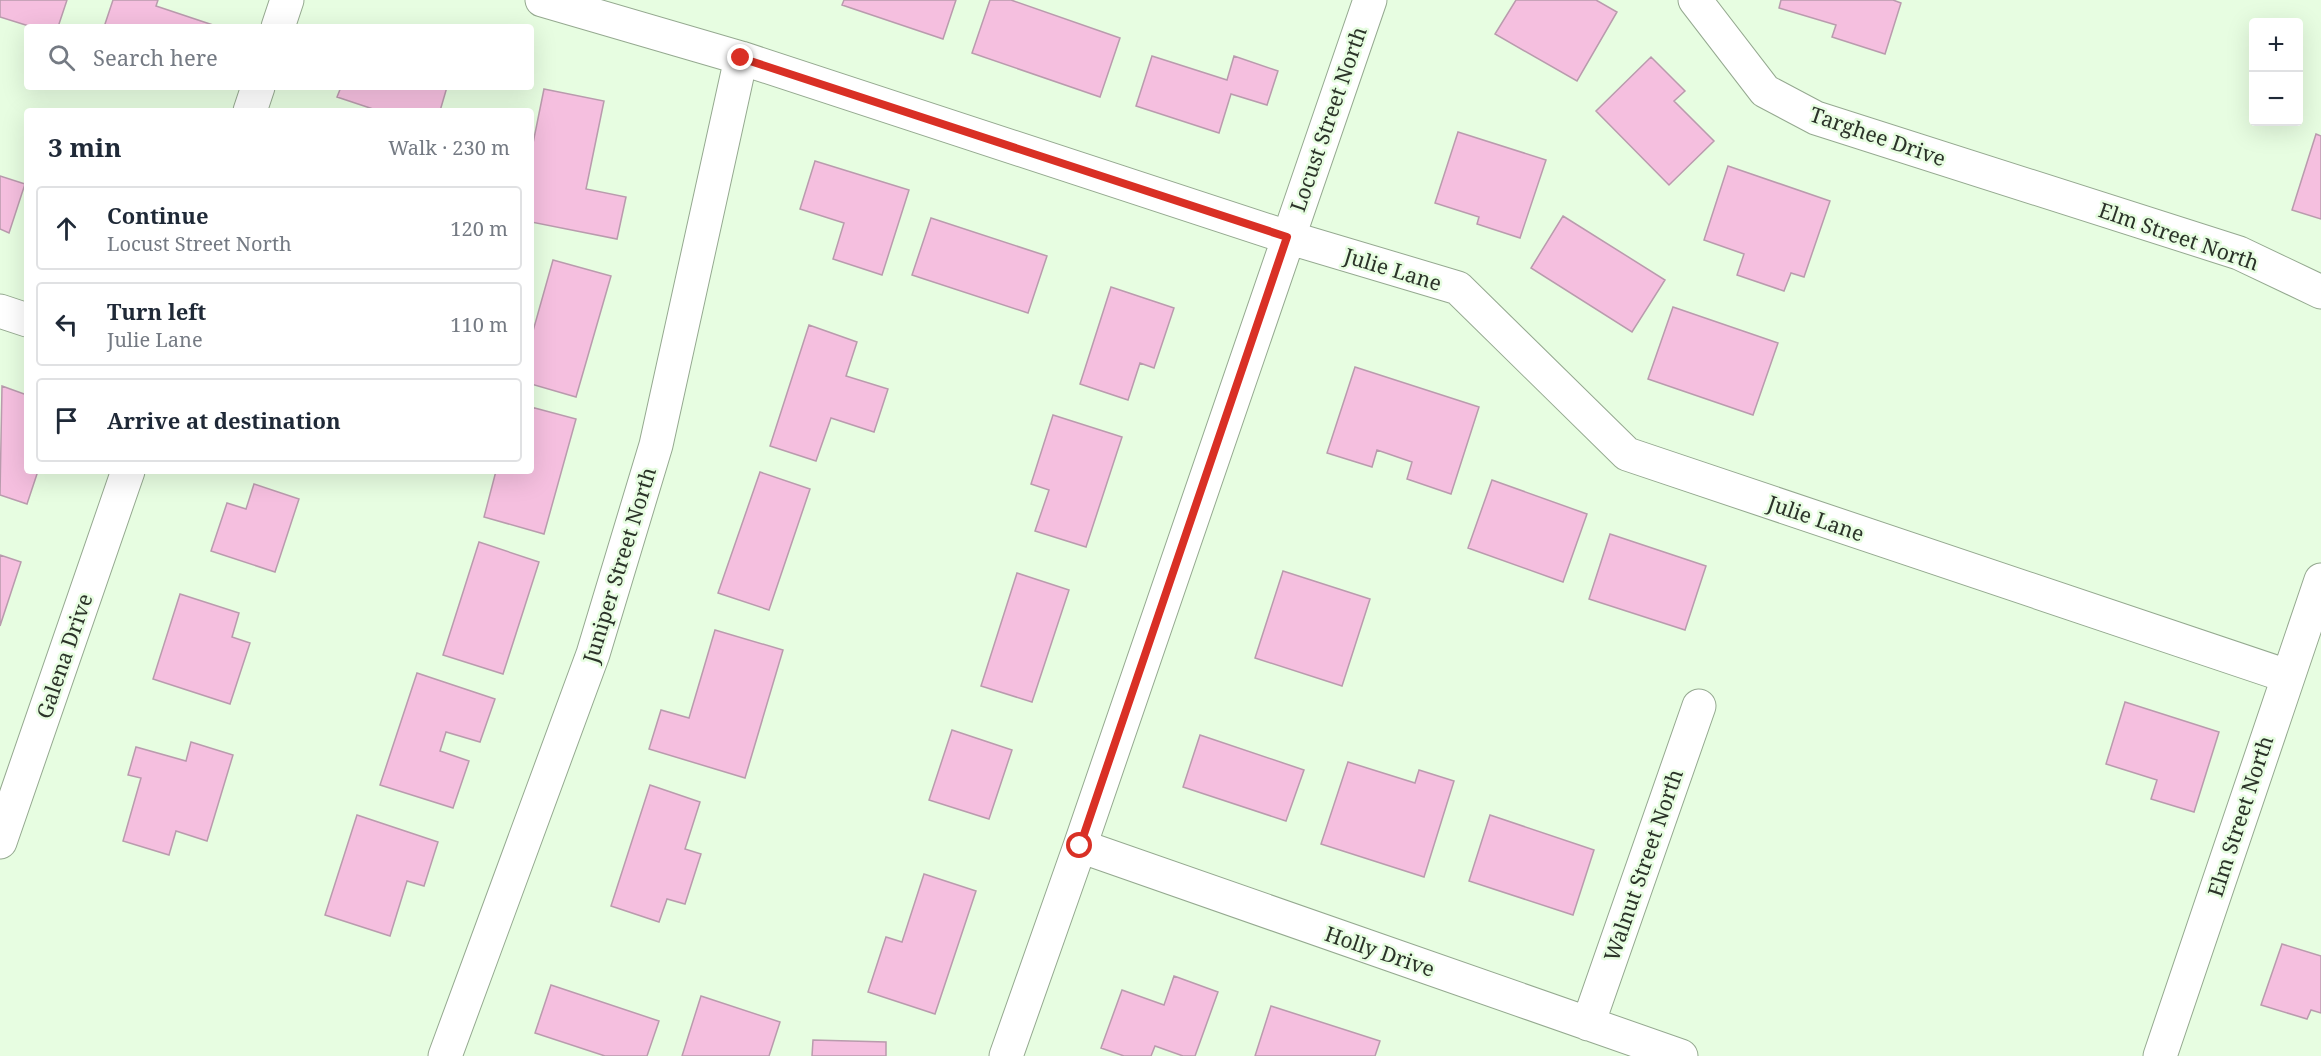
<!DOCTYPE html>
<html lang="en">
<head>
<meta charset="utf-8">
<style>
  body { margin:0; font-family:"Noto Serif",serif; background:#f6f6f7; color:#1f2937 }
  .controls { position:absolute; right:18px; top:18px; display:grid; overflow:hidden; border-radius:6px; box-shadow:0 6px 24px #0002 }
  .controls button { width:54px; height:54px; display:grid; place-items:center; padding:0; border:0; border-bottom:2px solid #e0e1e3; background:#fff; color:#1f2937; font:30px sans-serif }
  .stop { position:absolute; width:18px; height:18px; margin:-14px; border:4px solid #d93025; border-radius:50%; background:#fff }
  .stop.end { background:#d93025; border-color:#fff; box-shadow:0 2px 6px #0008 }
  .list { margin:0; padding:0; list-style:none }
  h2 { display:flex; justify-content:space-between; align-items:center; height:78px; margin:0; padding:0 24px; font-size:26px }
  h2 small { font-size:20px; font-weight:400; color:#747a83 }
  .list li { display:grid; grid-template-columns:39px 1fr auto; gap:18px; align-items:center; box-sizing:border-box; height:84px; margin:0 12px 12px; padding:0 12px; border:2px solid #e0e1e3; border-radius:6px }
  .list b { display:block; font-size:22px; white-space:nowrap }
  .list p { margin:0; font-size:20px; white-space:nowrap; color:#747a83 }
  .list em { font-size:20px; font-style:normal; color:#747a83 }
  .icon { flex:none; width:33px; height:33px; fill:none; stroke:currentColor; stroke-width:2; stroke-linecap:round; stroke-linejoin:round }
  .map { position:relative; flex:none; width:2321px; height:1056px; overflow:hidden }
  .search { position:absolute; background:#fff; box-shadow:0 6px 24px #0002; left:24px; top:24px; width:510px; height:66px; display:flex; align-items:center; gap:15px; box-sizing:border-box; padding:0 21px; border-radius:6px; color:#747a83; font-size:22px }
  .panel { position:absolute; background:#fff; box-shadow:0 6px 24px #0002; left:24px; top:108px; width:510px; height:366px; border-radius:6px }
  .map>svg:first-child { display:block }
  .building { fill:#f5bfdf; stroke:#b99bad; stroke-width:1.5 }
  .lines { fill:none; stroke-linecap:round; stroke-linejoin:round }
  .minor-casing { stroke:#95a990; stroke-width:35 }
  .minor { stroke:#fff; stroke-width:33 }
  .route { stroke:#d93025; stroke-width:8 }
  .labels { text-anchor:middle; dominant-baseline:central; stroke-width:5; stroke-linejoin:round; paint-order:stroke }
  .street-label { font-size:21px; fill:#2b3329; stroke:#e7fde1 }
</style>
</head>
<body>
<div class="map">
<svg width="2321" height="1056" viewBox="0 0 2321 1056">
  <rect width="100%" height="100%" fill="#e7fde1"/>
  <path class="building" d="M0,0H67L58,27H32L0,17Z
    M113,0H158L156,6L219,27H104Z
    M844,0H956L943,39L842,5Z
    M990,0H1011L1120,38L1100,97L972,53Z
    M1516,0H1596L1617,12L1577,81L1495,34Z
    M1781,0H1893L1901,3L1885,54L1832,37L1836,25L1779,8Z
    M1152,56L1227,80L1234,56L1278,71L1267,105L1231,94L1219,133L1136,106Z
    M1651,57L1685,91L1674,101L1714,141L1669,185L1596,111Z
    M341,87H447L440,111H379L337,97Z
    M544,89L604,101L586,189L626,197L617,239L531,222V153Z
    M1458,132L1546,160L1520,238L1477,224L1479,217L1435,203Z
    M2316,134L2321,136V219L2292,210Z
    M815,161L909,190L882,275L833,259L844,223L800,209Z
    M1728,166L1830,201L1804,277L1791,273L1784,291L1737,275L1744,254L1704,240Z
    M0,176L25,184L9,233L0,229Z
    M1563,216L1665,280L1632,332L1531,268Z
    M931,218L1047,256L1028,313L912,275Z
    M553,260L611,276L576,397L531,384V338Z
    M1111,287L1174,308L1154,368L1140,363L1128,400L1080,384Z
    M1673,307L1778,343L1753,415L1648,379Z
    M809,325L857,342L846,376L888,389L874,432L831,418L816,461L770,446Z
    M1355,367L1479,407L1451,494L1407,479L1412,462L1377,450L1372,467L1327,453Z
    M2,386L27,395V471H38L27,504L0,495Z
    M531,407L576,419L544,534L484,517L496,471H531Z
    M1053,415L1122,437L1086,547L1035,531L1049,490L1031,484Z
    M760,472L810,489L769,610L718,593Z
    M1492,480L1587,514L1563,582L1468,548Z
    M254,484L299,499L275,572L211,551L227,503L246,509Z
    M1610,534L1706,566L1685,630L1589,599Z
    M479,542L539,562L503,674L443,655Z
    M0,555L21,562L0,626Z
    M1283,571L1370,599L1342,686L1255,658Z
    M1017,573L1069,590L1032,702L981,686Z
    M180,594L239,613L232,637L250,643L230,704L153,679Z
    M715,630L783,650L745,778L649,749L661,710L689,718Z
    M417,673L495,699L480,742L446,732L440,751L469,761L453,808L380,785Z
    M2125,702L2219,732L2194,812L2151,799L2157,780L2106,764Z
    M952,730L1012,750L989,819L929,800Z
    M1200,735L1304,770L1286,821L1183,787Z
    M191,742L233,755L207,841L176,831L169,855L123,841L141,778L128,775L136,747L186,761Z
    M1348,762L1415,783L1419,770L1454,781L1424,877L1321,844Z
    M650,785L700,802L685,849L701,854L685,904L667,899L659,922L611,906Z
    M357,815L438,842L424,886L407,881L390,936L325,915Z
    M1490,815L1594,850L1573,915L1469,881Z
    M924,874L976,891L935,1014L868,992L886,937L902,942Z
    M2282,944L2321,956V1013L2311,1010L2307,1019L2261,1005Z
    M1174,976L1218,992L1195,1056H1183L1155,1046L1151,1056H1124L1101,1048L1122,990L1164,1005Z
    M551,985L659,1021L647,1056H605L535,1033Z
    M701,996L780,1022L769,1056H682Z
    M1271,1006L1380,1041L1375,1056H1255Z
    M813,1040L886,1042V1056H812Z"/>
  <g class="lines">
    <g class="minor-casing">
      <path id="minor" d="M542,0L741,58L1287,237L1458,288L1627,454L2287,676
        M1695,0L1765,91L1816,118L2239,253L2321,292
        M278,27L287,0
        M250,111L258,87
        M0,311L27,320
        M0,842L128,471
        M1080,846L1681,1056
        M1588,1024L1699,706
        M445,1056L593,654L656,445L741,58
        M1006,1056L1080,846L1370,0
        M2160,1056L2321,580"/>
    </g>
    <use href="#minor" class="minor"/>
  </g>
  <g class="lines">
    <path class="route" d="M741,58L1287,237L1080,846"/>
  </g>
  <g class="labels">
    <g class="street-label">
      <text transform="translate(1328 119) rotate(-71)">Locust Street North</text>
      <text transform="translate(1878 136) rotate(19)">Targhee Drive</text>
      <text transform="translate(2179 236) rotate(19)">Elm Street North</text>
      <text transform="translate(1393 269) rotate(17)">Julie Lane</text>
      <text transform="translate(1816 518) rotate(19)">Julie Lane</text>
      <text transform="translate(619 565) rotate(-73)">Juniper Street North</text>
      <text transform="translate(64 656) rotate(-71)">Galena Drive</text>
      <text transform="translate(2240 816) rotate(-72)">Elm Street North</text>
      <text transform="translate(1643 865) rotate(-71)">Walnut Street North</text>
      <text transform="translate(1380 951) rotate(19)">Holly Drive</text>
    </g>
  </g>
</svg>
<div class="controls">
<button>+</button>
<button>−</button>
</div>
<div class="stop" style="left:1080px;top:846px"></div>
<div class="stop end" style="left:741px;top:58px"></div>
<div class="search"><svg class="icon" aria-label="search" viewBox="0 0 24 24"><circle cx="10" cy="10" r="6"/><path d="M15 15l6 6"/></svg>Search here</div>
<section class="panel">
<h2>3 min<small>Walk · 230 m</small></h2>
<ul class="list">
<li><svg class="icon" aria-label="ahead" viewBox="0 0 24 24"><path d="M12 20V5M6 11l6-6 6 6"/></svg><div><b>Continue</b><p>Locust Street North</p></div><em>120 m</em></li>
<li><svg class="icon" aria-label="left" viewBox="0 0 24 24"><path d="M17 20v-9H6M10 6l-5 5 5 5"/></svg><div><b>Turn left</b><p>Julie Lane</p></div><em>110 m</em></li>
<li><svg class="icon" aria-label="arrive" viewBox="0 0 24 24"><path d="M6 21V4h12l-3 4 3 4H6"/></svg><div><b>Arrive at destination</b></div></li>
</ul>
</section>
</div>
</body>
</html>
